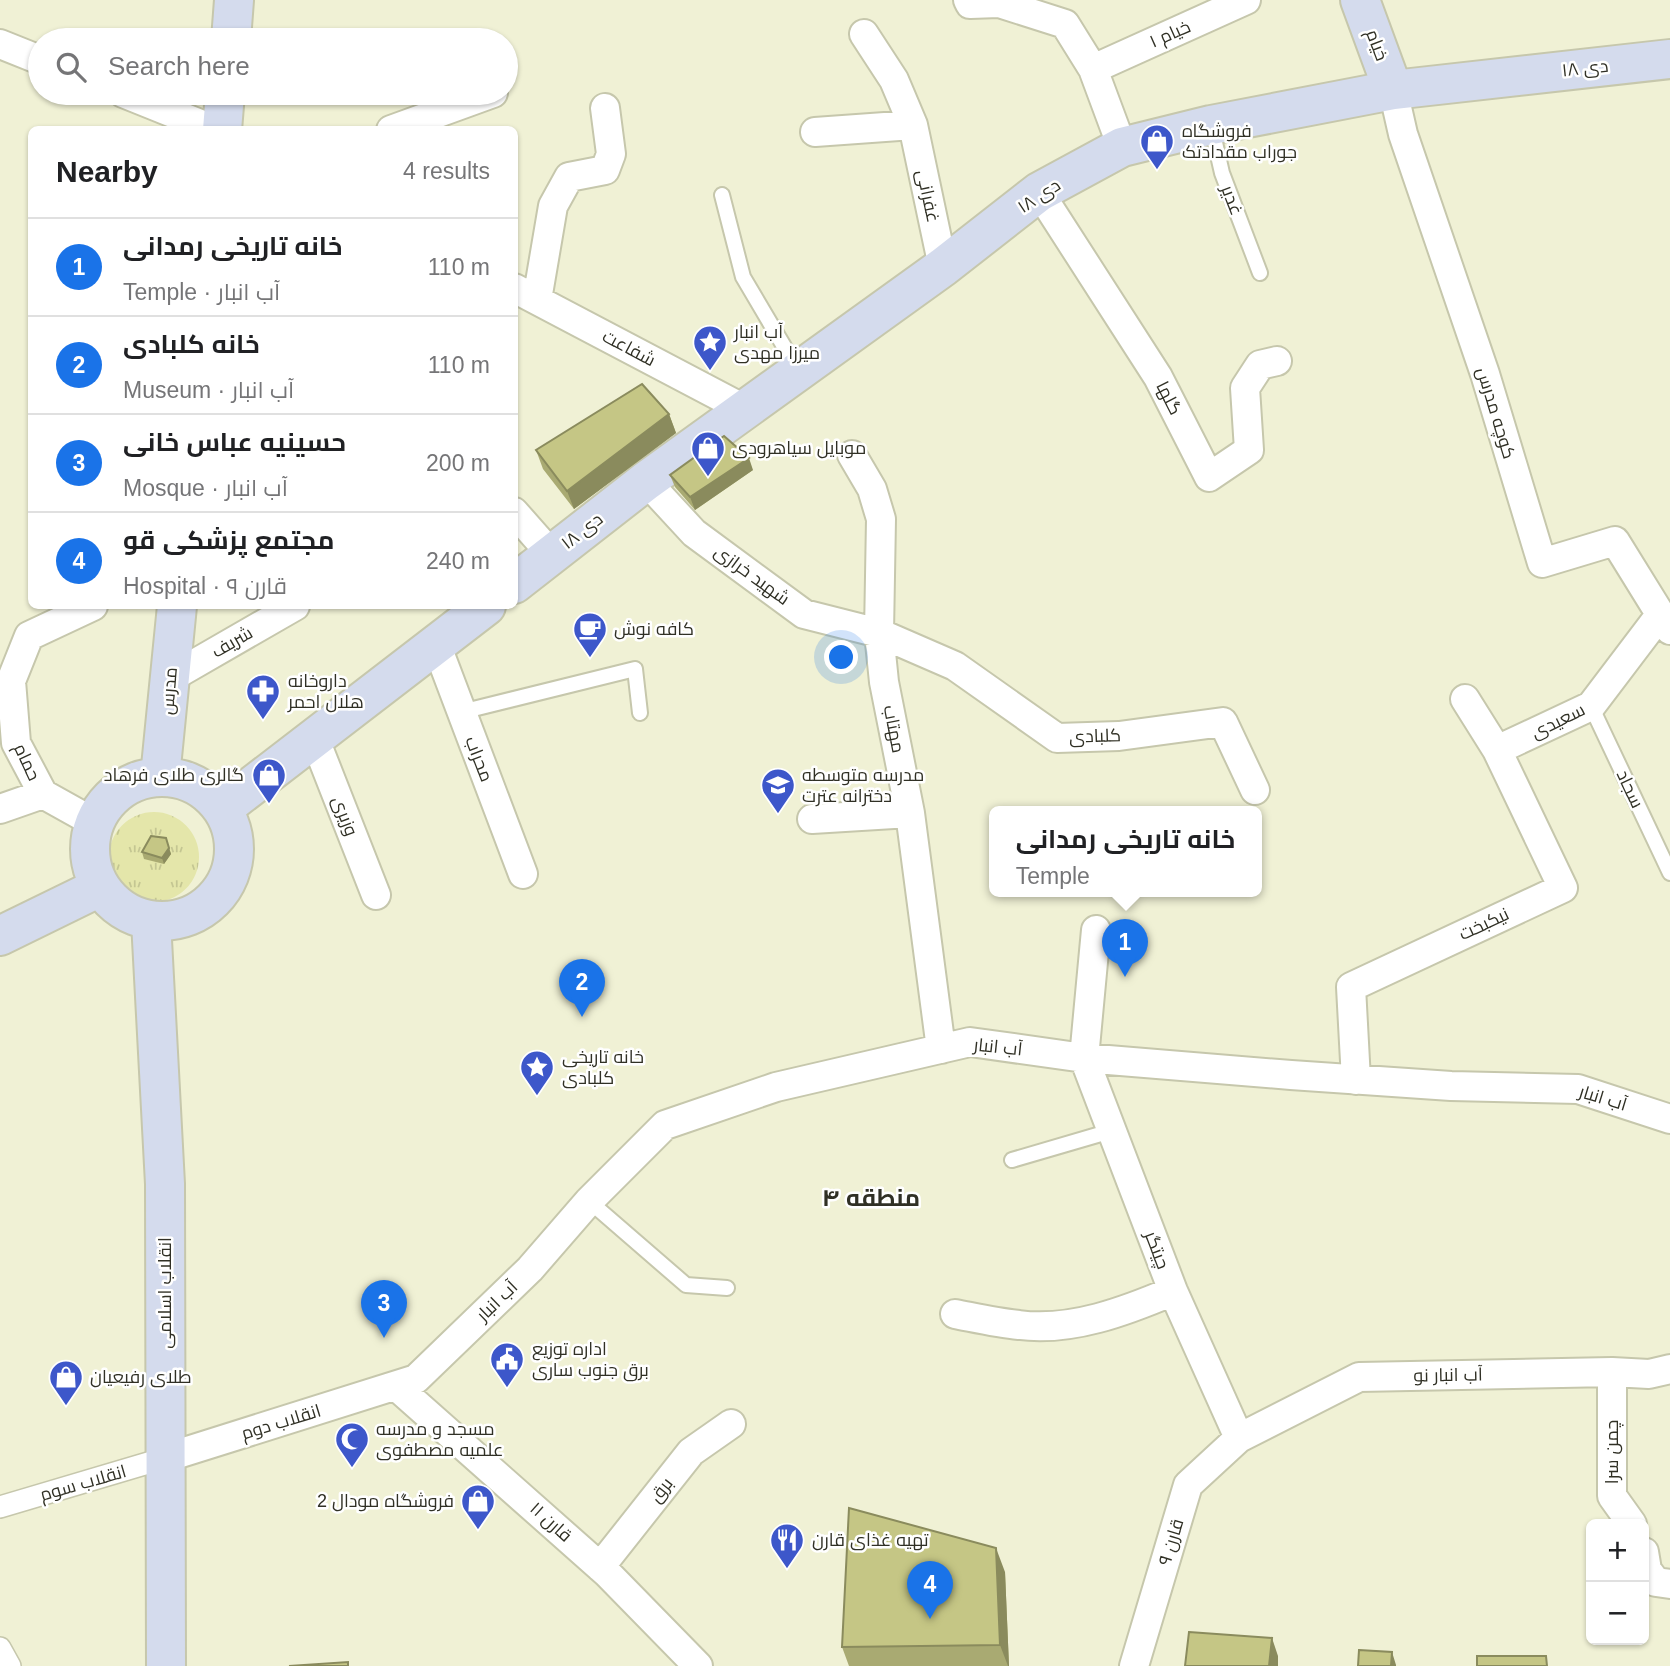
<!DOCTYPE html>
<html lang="en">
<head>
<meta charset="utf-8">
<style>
  body { margin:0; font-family:Arial,Cairo,sans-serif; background:#f2f2f2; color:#202124 }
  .controls { position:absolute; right:21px; bottom:21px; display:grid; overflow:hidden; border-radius:10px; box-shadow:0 2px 5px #0004 }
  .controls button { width:63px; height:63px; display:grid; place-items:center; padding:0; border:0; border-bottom:2px solid #e0e0e0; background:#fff; color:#202124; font:35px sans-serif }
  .you { position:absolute; left:842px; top:658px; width:24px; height:24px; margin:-18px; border:5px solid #fff; border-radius:50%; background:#1a73e8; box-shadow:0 0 0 10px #1a73e833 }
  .badge { display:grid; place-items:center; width:46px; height:46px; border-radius:50%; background:#1a73e8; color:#fff; font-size:23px; font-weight:700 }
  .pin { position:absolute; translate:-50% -58px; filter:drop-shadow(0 2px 4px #0008) }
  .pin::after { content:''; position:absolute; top:37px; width:24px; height:21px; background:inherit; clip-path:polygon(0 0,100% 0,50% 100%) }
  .popup { position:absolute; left:989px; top:806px; width:273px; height:91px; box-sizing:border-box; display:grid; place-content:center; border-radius:10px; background:#fff; filter:drop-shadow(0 2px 5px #0005); font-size:23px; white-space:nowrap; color:#757577 }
  .popup b { font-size:26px; color:#202124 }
  .popup::after { content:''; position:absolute; left:50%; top:100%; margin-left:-14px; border:14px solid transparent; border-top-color:#fff }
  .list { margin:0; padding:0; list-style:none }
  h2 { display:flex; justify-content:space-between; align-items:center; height:91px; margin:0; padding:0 28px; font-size:30px }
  h2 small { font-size:23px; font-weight:400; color:#757577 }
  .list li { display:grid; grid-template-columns:46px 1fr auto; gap:21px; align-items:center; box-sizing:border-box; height:98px; padding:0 28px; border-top:2px solid #e0e0e0 }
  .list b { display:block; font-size:26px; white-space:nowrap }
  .list p { margin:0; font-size:23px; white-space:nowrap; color:#757577 }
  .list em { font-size:23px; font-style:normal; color:#757577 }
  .icon { flex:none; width:38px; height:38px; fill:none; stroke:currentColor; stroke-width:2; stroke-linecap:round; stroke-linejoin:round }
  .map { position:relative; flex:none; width:1670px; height:1666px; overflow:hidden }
  .search { position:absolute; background:#fff; box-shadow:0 2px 5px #0004; left:28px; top:28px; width:490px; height:77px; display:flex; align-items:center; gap:18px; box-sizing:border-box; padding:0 24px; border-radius:38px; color:#757577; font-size:26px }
  .panel { position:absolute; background:#fff; box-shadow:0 2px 5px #0004; left:28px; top:126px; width:490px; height:483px; border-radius:10px }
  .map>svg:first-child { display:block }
  .grass { fill:url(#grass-tufts) }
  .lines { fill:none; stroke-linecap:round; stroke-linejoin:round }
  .service-casing { stroke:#c6c7ac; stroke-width:18 }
  .pedestrian-casing { stroke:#c6c7ac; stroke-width:24 }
  .minor-casing { stroke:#c6c7ac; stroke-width:32 }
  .secondary-casing { stroke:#c6c7ac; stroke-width:42 }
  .service { stroke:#fff; stroke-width:14 }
  .pedestrian { stroke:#fff; stroke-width:21 }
  .minor { stroke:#fff; stroke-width:28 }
  .secondary { stroke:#d4dbed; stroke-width:38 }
  .wall { fill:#a9aa72 }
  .shaded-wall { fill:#8a8b5d }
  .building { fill:#c5c685; stroke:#8a8b5d; stroke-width:2 }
  .labels { text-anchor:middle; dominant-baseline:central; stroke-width:5; stroke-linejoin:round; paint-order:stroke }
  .street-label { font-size:18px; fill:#303025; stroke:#fff }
  .poi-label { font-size:18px; fill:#303025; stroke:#fff; text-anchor:start }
  .district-label { font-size:24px; font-weight:bold; fill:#303025; stroke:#fff }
</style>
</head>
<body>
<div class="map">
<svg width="1670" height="1666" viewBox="0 0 1670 1666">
  <defs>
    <pattern id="grass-tufts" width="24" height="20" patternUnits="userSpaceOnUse" patternTransform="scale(1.75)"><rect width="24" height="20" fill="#e4e6aa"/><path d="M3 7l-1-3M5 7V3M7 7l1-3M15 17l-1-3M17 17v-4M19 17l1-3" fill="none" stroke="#c4c692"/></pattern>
  </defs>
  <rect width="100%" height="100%" fill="#f0f1d5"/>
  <path class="grass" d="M109 857a45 45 0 1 1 90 0a45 45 0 1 1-90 0Z"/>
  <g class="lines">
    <g class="service-casing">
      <path id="service" d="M1211,125L1222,173L1260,273
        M722,195L743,277L798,370
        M1591,706L1670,873
        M461,712L635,669L640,713
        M1012,1160L1111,1131
        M589,1201L686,1285L727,1288"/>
    </g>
    <g class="pedestrian-casing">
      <path id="pedestrian" d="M0,1507L165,1458
        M0,1648L10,1666"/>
    </g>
    <g class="minor-casing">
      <path id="minor" d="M968,0L970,4L999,3L1065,24L1093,69L1122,147
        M0,44L40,60
        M1093,69L1246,0
        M1393,90L1403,134L1485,374L1542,563L1615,541L1670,630
        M123,93L215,130
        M913,125L943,267
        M391,130L493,93
        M815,132L913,125L894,80L864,34
        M1039,192L1158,377L1209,477L1249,450L1245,388L1260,365L1277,361
        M514,288L744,409
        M537,300L553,206L569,177L605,170L611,154L605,108
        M852,455L872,489L881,519L879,633L884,682L910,813L941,1049
        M646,481L694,533L804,614L879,633L955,666L1057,738L1119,736L1223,722L1255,790
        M514,512L552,555
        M436,644L523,874
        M170,678L295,606
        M314,737L376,895
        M1497,750L1591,706L1660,615
        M43,794L16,743L11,681L29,636L93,606
        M43,794L95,823
        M0,809L43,794
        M812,819L910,813
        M1096,930L1084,1058L1173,1291L1239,1438
        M1356,1080L1351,987L1563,888L1497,750L1465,699
        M955,1314C976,1318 998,1323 1019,1325C1071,1332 1126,1311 1173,1291
        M1612,1372V1496L1632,1524
        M396,1386L607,1573L698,1666
        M165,1458L416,1379L530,1269L589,1201L665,1125L776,1087L970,1042L1084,1058L1291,1075L1451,1086L1578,1089L1670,1119
        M1644,1552L1647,1570L1656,1582L1670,1584
        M600,1567L691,1452L731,1424
        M1134,1666L1188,1485L1239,1438L1359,1377L1612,1372L1649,1374L1670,1369"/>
    </g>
    <g class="secondary-casing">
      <path id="secondary" d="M1360,0L1393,90
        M231,40L234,0
        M222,130L225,93
        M514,584L646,481L943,267L1039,192L1122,147L1211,125L1393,90L1670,59
        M160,777L177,606
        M90 849a72 72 0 1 1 144 0a72 72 0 1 1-144 0Z
        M222,809L486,606
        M151,921L165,1184L166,1666
        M0,936L100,887"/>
    </g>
    <use href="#service" class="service"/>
    <use href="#pedestrian" class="pedestrian"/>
    <use href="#minor" class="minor"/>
    <use href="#secondary" class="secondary"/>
  </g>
  <path class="wall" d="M669,414L676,433L574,509L543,469L536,450Z
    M753,470L695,510L675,487L670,475Z
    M166,838L171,854L164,864L144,859L142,852Z
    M1005,1572L1009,1666H849L842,1647Z"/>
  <path class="shaded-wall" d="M669,414L676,433L574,509L567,491Z
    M749,458L753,470L695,510L690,497Z
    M169,848L171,854L164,864L162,858Z
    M996,1548L1005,1572L1009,1666H1008L1000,1645Z
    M1272,1638L1278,1656V1666H1269Z
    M1392,1652L1396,1665V1666H1391Z"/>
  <path class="building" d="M642,384L669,414L567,491L536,450Z
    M724,436L749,458L690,497L670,475Z
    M151,836L166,838L169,848L162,858L142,852Z
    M849,1508L996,1548L1000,1645L842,1647Z
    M1189,1632L1272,1638L1269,1666H1185Z
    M1359,1650L1392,1652L1391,1666H1358Z
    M1477,1656H1546L1547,1666H1477Z
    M348,1662V1666H289Z"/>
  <defs>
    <g id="shop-pin" transform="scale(1.75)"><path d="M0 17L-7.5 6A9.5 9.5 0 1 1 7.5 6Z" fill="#3d57ca" stroke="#fff"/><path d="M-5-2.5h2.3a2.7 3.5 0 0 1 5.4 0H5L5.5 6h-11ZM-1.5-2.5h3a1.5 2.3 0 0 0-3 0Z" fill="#fff"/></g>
    <g id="sight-pin" transform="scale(1.75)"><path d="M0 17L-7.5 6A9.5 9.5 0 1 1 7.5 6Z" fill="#3d57ca" stroke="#fff"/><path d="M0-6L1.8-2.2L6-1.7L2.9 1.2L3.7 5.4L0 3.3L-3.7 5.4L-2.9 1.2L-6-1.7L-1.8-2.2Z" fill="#fff"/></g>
    <g id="cafe-pin" transform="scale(1.75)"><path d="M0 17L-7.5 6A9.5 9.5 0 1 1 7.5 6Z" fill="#3d57ca" stroke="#fff"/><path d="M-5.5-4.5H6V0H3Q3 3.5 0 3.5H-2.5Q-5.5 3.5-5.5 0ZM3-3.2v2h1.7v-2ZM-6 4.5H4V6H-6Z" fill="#fff"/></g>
    <g id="pharmacy-pin" transform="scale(1.75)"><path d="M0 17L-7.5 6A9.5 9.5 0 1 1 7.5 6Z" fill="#3d57ca" stroke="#fff"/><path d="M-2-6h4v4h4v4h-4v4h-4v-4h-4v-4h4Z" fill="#fff"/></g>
    <g id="school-pin" transform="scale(1.75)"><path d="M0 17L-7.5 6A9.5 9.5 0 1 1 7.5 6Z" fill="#3d57ca" stroke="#fff"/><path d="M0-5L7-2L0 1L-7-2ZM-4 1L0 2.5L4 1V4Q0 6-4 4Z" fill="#fff"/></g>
    <g id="civic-pin" transform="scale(1.75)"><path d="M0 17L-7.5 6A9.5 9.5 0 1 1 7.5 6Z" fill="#3d57ca" stroke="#fff"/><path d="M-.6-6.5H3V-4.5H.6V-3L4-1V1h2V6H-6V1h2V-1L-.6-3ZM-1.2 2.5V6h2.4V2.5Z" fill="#fff"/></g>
    <g id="mosque-pin" transform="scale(1.75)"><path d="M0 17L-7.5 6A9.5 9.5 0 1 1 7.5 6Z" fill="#3d57ca" stroke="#fff"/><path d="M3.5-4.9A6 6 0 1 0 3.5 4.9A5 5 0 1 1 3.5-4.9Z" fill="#fff"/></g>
    <g id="restaurant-pin" transform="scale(1.75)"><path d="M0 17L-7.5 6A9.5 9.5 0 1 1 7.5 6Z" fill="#3d57ca" stroke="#fff"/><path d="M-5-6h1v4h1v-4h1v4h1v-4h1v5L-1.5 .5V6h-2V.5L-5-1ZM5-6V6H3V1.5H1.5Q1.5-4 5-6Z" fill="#fff"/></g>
  </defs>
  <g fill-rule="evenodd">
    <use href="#shop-pin" x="1157" y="141"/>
    <use href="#sight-pin" x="710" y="342"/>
    <use href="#shop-pin" x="708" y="448"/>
    <use href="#cafe-pin" x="590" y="629"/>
    <use href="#pharmacy-pin" x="263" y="691"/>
    <use href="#shop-pin" x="269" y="775"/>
    <use href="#school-pin" x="778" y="785"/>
    <use href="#sight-pin" x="537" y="1067"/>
    <use href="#civic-pin" x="507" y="1359"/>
    <use href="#shop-pin" x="66" y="1377"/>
    <use href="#mosque-pin" x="352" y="1439"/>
    <use href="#shop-pin" x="478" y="1501"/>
    <use href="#restaurant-pin" x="787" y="1540"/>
  </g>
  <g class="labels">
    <g class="street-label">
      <text transform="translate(1170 34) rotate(-24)">خیام ۱</text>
      <text transform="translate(1377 45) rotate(69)">خیام</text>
      <text transform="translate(1585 68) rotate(-6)">۱۸ دی</text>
      <text transform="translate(928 196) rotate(78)">غفرانی</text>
      <text transform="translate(1039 196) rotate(-33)">۱۸ دی</text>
      <text transform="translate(1232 200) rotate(69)">غدیر</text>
      <text transform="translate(629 348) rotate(28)">شفاعت</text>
      <text transform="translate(1169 398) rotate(63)">گلها</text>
      <text transform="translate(1496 413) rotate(73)">کوچه مدرس</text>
      <text transform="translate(582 531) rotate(-38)">۱۸ دی</text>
      <text transform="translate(752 575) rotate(36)">شهید خرازی</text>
      <text transform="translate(232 642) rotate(-30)">شریف</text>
      <text transform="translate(169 691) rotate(-85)">مدرس</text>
      <text transform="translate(1558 721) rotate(-26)">سعیدی</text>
      <text transform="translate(894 729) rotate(79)">مهتاب</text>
      <text transform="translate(1095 736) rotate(-2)">کلبادی</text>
      <text transform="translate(479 759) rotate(69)">محراب</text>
      <text transform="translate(27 762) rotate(65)">حمام</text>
      <text transform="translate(1630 789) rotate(65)">سجاد</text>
      <text transform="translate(345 816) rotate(69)">وزیری</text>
      <text transform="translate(1484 924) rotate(-25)">نیکبخت</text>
      <text transform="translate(998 1047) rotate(6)">آب انبار</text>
      <text transform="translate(1603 1098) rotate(17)">آب انبار</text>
      <text transform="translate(1157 1250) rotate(69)">چیتگر</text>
      <text transform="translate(165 1293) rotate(-90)">انقلاب اسلامی</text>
      <text transform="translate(497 1301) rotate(-44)">آب انبار</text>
      <text transform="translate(1448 1375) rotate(-1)">آب انبار نو</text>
      <text transform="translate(281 1422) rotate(-17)">انقلاب دوم</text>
      <text transform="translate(1612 1452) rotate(-90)">چمن سرا</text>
      <text transform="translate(83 1483) rotate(-16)">انقلاب سوم</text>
      <text transform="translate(661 1490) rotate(-52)">برق</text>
      <text transform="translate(551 1522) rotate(42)">قارن ۱۱</text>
      <text transform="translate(1171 1542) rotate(-73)">قارن ٩</text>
    </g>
    <g class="poi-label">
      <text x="1182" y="131">فروشگاه<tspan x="1182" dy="21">جوراب مقدادتک</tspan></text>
      <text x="734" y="332">آب انبار<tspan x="734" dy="21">میرزا مهدی</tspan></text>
      <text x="732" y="448">موبایل سیاهرودی</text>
      <text x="614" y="629">کافه نوش</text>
      <text x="288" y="681">داروخانه<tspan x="288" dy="21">هلال احمر</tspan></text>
      <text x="244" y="775" text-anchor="end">گالری طلای فرهاد</text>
      <text x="802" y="775">مدرسه متوسطه<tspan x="802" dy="21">دخترانه عترت</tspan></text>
      <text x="562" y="1057">خانه تاریخی<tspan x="562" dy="21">کلبادی</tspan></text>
      <text x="532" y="1349">اداره توزیع<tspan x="532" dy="21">برق جنوب ساری</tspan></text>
      <text x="90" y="1377">طلای رفیعیان</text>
      <text x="376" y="1429">مسجد و مدرسه<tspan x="376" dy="21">علمیه مصطفوی</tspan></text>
      <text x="454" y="1501" text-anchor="end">فروشگاه مودال 2</text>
      <text x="812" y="1540">تهیه غذای قارن</text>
    </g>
    <g class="district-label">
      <text x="871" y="1197">منطقه ۴</text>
    </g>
  </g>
</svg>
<div class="controls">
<button>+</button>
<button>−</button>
</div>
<div class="you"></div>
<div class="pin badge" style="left:1125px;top:977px">1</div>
<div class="popup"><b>خانه تاریخی رمدانی</b>Temple</div>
<div class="pin badge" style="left:582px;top:1017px">2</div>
<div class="pin badge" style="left:384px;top:1338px">3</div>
<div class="pin badge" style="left:930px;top:1619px">4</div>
<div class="search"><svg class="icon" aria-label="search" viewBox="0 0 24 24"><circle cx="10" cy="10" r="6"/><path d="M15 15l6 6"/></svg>Search here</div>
<section class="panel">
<h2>Nearby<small>4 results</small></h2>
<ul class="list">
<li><span class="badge">1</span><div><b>خانه تاریخی رمدانی</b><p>Temple · آب انبار</p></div><em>110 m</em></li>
<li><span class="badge">2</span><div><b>خانه کلبادی</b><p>Museum · آب انبار</p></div><em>110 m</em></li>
<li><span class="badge">3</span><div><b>حسینیه عباس خانی</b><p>Mosque · آب انبار</p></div><em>200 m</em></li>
<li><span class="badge">4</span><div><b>مجتمع پزشکی قو</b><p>Hospital · قارن ٩</p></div><em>240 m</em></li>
</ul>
</section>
</div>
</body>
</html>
